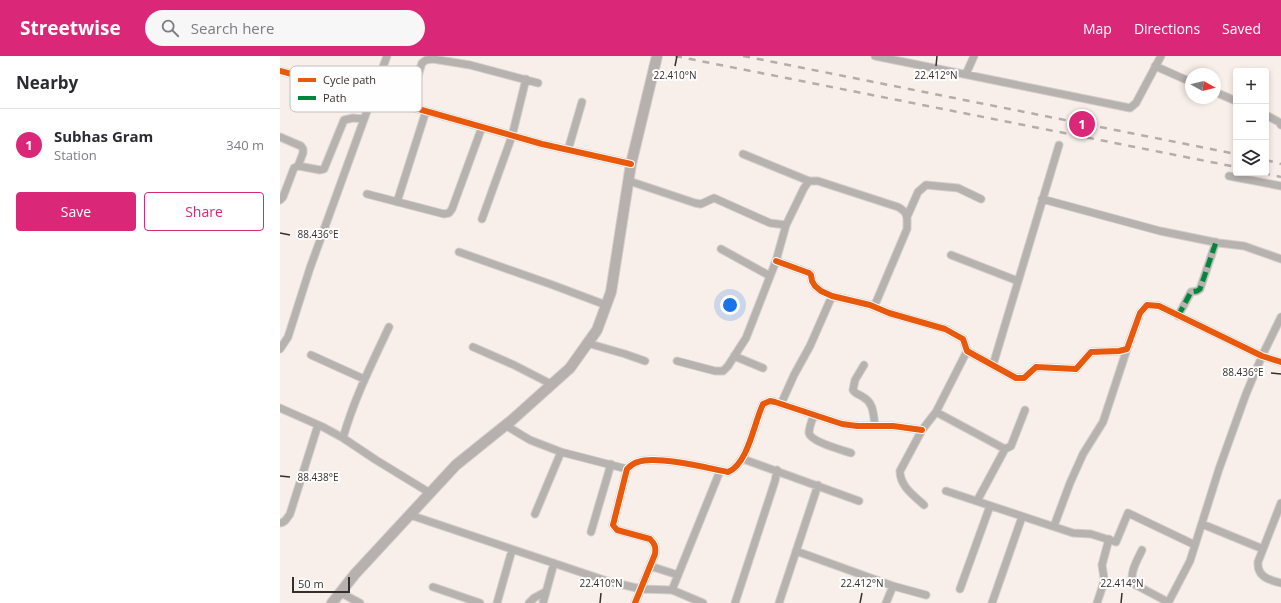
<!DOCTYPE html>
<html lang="en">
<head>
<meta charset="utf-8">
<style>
  body { margin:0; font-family:"Open Sans",sans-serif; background:#f7f7f7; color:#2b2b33 }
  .controls { position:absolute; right:12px; top:12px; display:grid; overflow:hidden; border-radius:4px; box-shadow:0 2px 6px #0003 }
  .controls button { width:36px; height:36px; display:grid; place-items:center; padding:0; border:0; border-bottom:1px solid #e1e1e2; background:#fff; color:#2b2b33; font:20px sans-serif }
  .compass { position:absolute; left:905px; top:12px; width:36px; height:36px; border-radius:50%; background:#fff; box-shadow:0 2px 6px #0003; rotate:98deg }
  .scale { position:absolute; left:12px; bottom:10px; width:58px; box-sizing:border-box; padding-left:4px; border:2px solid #352e2b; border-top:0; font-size:11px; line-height:14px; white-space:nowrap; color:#352e2b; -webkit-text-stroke:3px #fefefe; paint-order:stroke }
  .you { position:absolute; left:450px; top:249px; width:14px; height:14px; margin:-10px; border:3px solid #fff; border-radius:50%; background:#1a73e8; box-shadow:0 0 0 6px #1a73e833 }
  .badge { display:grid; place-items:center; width:26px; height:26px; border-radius:50%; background:#db2777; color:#fff; font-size:13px; font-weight:700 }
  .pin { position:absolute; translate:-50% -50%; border:2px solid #fff; box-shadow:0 1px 4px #0006 }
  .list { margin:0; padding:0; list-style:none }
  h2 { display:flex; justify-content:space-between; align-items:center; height:52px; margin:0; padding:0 16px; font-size:17px }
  h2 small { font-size:13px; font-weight:400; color:#7c7c81 }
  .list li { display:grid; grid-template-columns:26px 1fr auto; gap:12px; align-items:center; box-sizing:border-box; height:72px; padding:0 16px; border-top:1px solid #e1e1e2 }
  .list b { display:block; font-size:15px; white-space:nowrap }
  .list p { margin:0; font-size:13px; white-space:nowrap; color:#7c7c81 }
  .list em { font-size:13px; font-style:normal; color:#7c7c81 }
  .actions { display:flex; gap:8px; padding:12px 16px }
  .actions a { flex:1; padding:9px 0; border:1px solid #db2777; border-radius:4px; text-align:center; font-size:14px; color:#db2777 }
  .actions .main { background:#db2777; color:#fff }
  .icon { flex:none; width:22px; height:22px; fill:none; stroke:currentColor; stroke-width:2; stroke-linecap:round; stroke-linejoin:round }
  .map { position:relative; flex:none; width:1001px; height:547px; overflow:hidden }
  header { display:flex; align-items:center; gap:24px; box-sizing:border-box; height:56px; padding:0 20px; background:#db2777; color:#fff }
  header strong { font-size:19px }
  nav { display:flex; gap:22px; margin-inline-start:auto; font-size:14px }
  .search { width:280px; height:36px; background:#f7f7f7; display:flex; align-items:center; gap:10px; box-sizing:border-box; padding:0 14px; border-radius:22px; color:#7c7c81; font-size:15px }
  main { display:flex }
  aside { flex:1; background:#fff }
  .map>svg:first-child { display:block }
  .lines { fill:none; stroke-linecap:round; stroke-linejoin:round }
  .street-casing { stroke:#d4cdc9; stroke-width:9 }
  .secondary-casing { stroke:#d4cdc9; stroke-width:12 }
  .street { stroke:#b6b2af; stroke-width:7 }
  .secondary { stroke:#b6b0ae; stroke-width:10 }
  .rail { stroke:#b3aeab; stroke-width:2.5; stroke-dasharray:7 7; stroke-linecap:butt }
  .quiet { stroke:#00873e; stroke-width:5; stroke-dasharray:10 5; stroke-linecap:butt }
  .cycleway-casing { stroke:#fefefe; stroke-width:8 }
  .cycleway { stroke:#e8590c; stroke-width:6 }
  .ticks { fill:none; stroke:#352e2b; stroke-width:1.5 }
  .key { fill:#fefefe; stroke:#c2c0bf; stroke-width:1 }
  .key-label { font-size:11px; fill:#352e2b }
  .ticks-label { font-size:10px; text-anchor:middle; fill:#352e2b; stroke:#fefefe; stroke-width:4; stroke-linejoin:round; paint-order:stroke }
</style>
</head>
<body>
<header>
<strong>Streetwise</strong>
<div class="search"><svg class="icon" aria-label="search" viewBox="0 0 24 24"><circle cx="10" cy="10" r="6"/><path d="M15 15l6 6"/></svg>Search here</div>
<nav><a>Map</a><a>Directions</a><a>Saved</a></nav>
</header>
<main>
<aside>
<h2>Nearby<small></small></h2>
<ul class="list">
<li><span class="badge">1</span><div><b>Subhas Gram</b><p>Station</p></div><em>340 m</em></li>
</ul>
<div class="actions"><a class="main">Save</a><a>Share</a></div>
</aside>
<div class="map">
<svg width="1001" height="547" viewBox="0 0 1001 547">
  <rect width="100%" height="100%" fill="#f9efea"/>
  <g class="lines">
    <g class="street-casing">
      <path id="street" d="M595,0L850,52L856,47L881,0
        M875,10L911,26
        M0,15L64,32L262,88L351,108
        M686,18L694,0
        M935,36L956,45
        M128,50L142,7L146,4L153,3L190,9L258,27
        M986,59L999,66L1001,69
        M0,81L21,90L23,93V97L18,110
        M288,94L302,46
        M463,98L529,125
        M949,120L1001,130
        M349,125L415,147L421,148L434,142L490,167L506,169L524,132L529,125H538L618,151C629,157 627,162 627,173L594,251
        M87,138L164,158L169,157L172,153L202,71
        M762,143L880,175L939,187L964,190L1001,203
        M0,144L3,141L14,112L18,110L24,111L40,114L44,113L64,64L73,62L84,63
        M117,146L146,55
        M627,161L638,136L646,129L678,132L701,143
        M202,163L232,80L246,23
        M441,193L490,220
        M179,196L270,228L326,249
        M671,199L738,225
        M496,205L529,217L531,219L532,225L535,230L541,235L552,240L590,249L609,257L665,273L683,283L687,295L736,322H744L756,311L796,313L811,296L839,295L847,293L860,257L867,249L879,250L982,300L1001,306
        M898,260L911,236L917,235L920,233L936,186
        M307,287L345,298L365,305
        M193,291L234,309L271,328
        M0,293L8,281L30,212L107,0
        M31,299L84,323
        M454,300L483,312
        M397,305L435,315H443L448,310L466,282L496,205L506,169
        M584,309L575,324L573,334C575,338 579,338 583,341C594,347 593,358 595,369
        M713,309L779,89
        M501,348L514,319L530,290L552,240
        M0,352L43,371L63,382L96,404L150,437
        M656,356L725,393L731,390L745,354
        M534,359C532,364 529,371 529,377C531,386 562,394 571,397
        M225,369L250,384L281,396L347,413
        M63,382C74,343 92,307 109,271
        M463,403L579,445
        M666,435L793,477L811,478L836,486L848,457L915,489
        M697,445L725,393
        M1001,447L978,506C977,521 989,524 1001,527
        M644,449C633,439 620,430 620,415L642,374L656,356L687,295
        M255,458L281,396
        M130,459L327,525L361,533L392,534L423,547
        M0,467C5,467 7,462 10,458L38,369
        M922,468L983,493
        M774,470L790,427L803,398L823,366L847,293
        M311,476L331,408
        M862,494C858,503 848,518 854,528L888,546
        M516,495L613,530L646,539
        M370,510L398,519
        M153,531L200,547
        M680,533L710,450
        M392,534L440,415
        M61,537L80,547
        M217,547L232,494
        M249,547L254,542L265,536
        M263,547L274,507
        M355,547L375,498C376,491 375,488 370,483L337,474L333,469L347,413C350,410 354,407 358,406C376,399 428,412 448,416C468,408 474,367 483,348L490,345L495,346L562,368L577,370H613L642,374
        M455,547L495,425L497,414
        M499,547L538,429
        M606,547L613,530
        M712,547L742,461
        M817,547L823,529L824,522L822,509L829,483
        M888,547L910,505L939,413L966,338L982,300L1001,261"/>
    </g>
    <g class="secondary-casing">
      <path id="secondary" d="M52,547L75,518L176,409L232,364L290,312L317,274L331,236L351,108L377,0"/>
    </g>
    <use href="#street" class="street"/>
    <use href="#secondary" class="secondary"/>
    <path class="rail" d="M395,0L956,111
      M463,0L956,98
      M986,104L1001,108
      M983,117L1001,121"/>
    <path class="quiet" d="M898,260L911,236L917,235L920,233L936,186"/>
    <g class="cycleway-casing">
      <path id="cycleway" d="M0,15L64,32L262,88L351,108
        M496,205L529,217L531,219L532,225L535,230L541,235L552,240L590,249L609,257L665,273L683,283L687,295L736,322H744L756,311L796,313L811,296L839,295L847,293L860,257L867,249L879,250L982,300L1001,306
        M355,547L375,498C376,491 375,488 370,483L337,474L333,469L347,413C350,410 354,407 358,406C376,399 428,412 448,416C468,408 474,367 483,348L490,345L495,346L562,368L577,370H613L642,374"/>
    </g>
    <use href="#cycleway" class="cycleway"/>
  </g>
  <path class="ticks" d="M395,10L397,0M656,10L657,0M0,177L10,179M991,317L1001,318M0,420L10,421M320,547L321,537M580,547L582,537M841,547L842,537"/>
  <rect x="10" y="10" width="132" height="46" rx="6" class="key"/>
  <rect x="18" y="22" width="18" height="4" fill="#e8590c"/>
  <rect x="18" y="40" width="18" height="4" fill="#00873e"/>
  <g class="key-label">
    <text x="43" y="28">Cycle path</text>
    <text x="43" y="46">Path</text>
  </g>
  <g class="ticks-label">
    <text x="395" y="23">22.410°N</text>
    <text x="656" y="23">22.412°N</text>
    <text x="38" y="182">88.436°E</text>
    <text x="963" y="320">88.436°E</text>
    <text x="38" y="425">88.438°E</text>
    <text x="321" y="531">22.410°N</text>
    <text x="582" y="531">22.412°N</text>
    <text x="842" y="531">22.414°N</text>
  </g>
</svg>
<div class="controls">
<button>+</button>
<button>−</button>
<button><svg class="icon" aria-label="layers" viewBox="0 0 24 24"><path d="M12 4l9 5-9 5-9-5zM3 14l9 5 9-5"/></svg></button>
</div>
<svg class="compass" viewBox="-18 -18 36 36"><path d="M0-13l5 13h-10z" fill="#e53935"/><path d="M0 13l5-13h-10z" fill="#7c7c81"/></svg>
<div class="scale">50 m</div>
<div class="you"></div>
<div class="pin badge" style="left:802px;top:68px">1</div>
</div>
</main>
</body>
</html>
